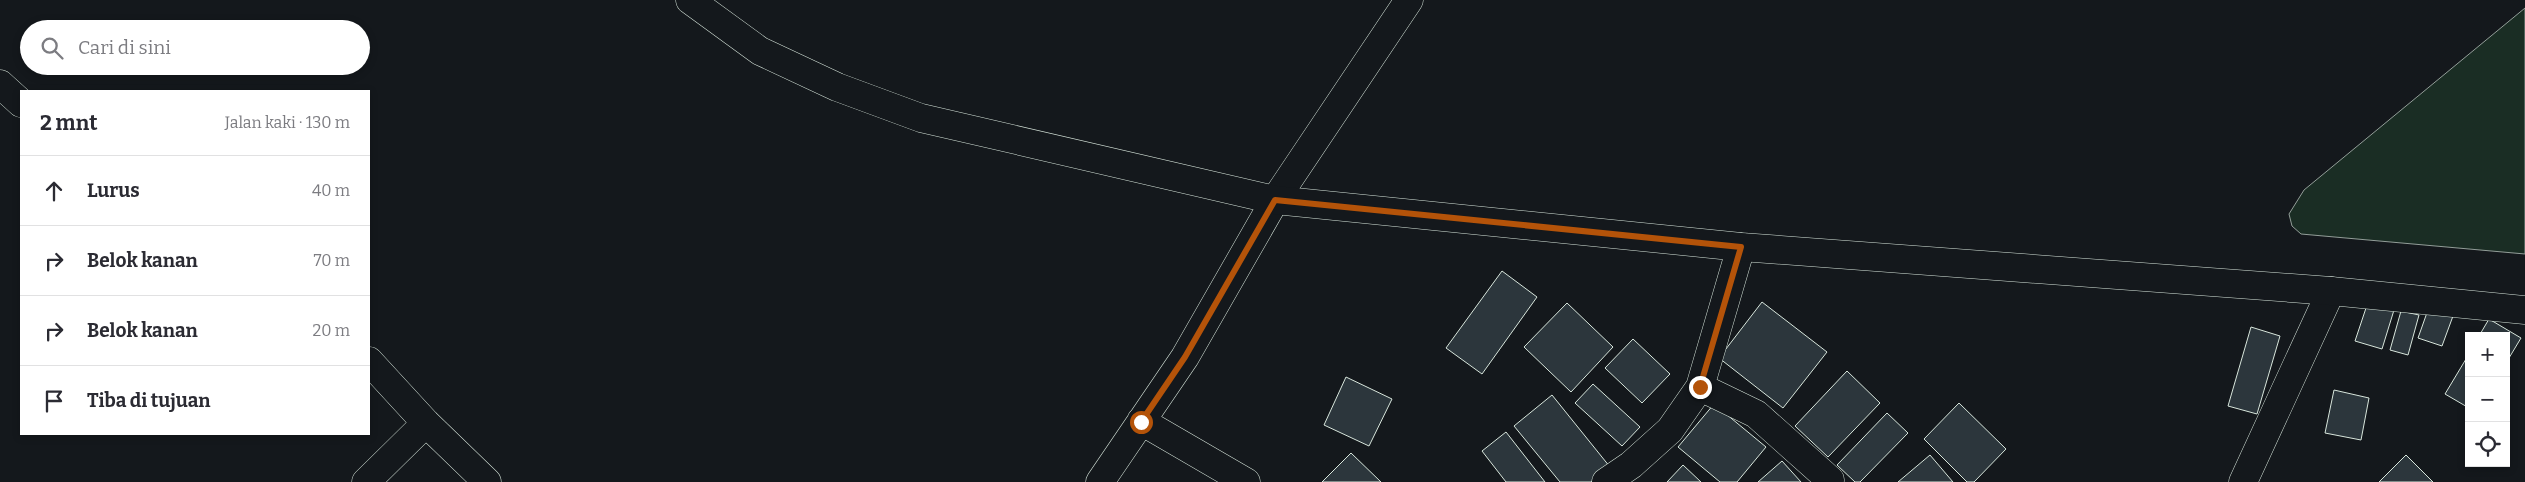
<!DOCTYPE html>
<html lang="id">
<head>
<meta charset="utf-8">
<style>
  body { margin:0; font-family:Bitter,serif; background:#f2f2f3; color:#2b2b33 }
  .controls { position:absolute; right:15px; bottom:15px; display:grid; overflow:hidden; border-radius:0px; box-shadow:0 2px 8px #0003 }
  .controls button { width:45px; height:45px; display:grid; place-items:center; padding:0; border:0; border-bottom:1px solid #e1e1e2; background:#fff; color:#2b2b33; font:25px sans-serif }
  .stop { position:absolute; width:15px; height:15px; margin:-11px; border:4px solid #b45309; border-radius:50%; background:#fff }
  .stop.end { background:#b45309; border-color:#fff; box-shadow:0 1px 5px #0008 }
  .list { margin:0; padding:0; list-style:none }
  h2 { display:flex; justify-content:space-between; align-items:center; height:65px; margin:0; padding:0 20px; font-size:21px }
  h2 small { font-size:16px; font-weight:400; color:#7c7c81 }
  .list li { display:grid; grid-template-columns:32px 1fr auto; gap:15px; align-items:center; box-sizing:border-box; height:70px; padding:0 20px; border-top:1px solid #e1e1e2 }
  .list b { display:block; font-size:19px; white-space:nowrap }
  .list em { font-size:16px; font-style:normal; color:#7c7c81 }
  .icon { flex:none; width:28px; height:28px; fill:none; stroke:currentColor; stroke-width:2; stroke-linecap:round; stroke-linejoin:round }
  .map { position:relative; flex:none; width:2525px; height:482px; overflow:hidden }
  .search { position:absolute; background:#fff; box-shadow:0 2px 8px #0003; left:20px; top:20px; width:350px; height:55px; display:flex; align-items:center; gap:12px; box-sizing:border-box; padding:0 18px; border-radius:28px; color:#7c7c81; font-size:19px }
  .panel { position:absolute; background:#fff; box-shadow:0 2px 8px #0003; left:20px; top:90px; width:350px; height:345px; border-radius:0px }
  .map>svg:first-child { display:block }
  .green { fill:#1a2d24; stroke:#939e99 }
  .building { fill:#2c363c; stroke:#d8e6dc }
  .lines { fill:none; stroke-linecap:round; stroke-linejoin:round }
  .street-casing { stroke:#d8e6dc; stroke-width:29 }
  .secondary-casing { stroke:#d8e6dc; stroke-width:29 }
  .street { stroke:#14181c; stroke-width:28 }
  .secondary { stroke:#14181c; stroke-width:28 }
  .route { stroke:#b45309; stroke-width:6 }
</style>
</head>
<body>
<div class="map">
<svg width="2525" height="482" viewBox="0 0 2525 482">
  <rect width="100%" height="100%" fill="#14181c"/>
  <path class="green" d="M2525,8V254L2301,234L2292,226L2289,214L2304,190Z"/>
  <path class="building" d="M1502,271L1537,297L1482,374L1446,348Z
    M1762,302L1827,352L1783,408L1719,358Z
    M2368,302L2394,310L2382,349L2355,341Z
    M1567,303L1613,347L1571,392L1524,347Z
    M2429,307L2453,316L2442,346L2418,338Z
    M2401,311L2419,315L2408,355L2390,350Z
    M2489,319L2521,338L2506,363V336H2479Z
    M2251,327L2280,336L2257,414L2228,406Z
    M1633,339L1670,374L1642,403L1605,368Z
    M2469,354V408L2445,394Z
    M1847,371L1880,403L1828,457L1795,426Z
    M1346,377L1392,399L1369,446L1324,425Z
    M1593,384L1640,427L1622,446L1575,403Z
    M2334,390L2369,398L2361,440L2325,433Z
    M1552,395L1610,467L1591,482H1560L1514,426Z
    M1959,403L2006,449L1974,482H1967L1924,439Z
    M1714,404L1766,447L1737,482H1720L1678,447Z
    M1887,413L1908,433L1860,482H1855L1837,465Z
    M1506,432L1545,482H1506L1482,451Z
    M1351,453L1381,482H1322Z
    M1930,455L1953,482H1898Z
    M2406,455L2433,482H2379Z
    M1782,461L1801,482H1758Z
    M1683,465L1701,482H1667Z"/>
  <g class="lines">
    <g class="street-casing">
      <path id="street" d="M0,84L21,103
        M369,361L426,423L487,482
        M1700,387L1756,414L1830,480
        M1141,421L1246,482
        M366,482L426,423
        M1100,482L1185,357L1275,200L1409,0
        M1606,482L1631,465L1670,430L1700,387L1741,247
        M2243,482L2331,291"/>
    </g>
    <g class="secondary-casing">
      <path id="secondary" d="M690,0L760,51L837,87L921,118L1275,200L1741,247L2331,291L2525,310"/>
    </g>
    <use href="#street" class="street"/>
    <use href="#secondary" class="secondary"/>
  </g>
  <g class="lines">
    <path class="route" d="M1141,422L1185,357L1275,200L1741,247L1700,387"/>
  </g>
</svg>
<div class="controls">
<button>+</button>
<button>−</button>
<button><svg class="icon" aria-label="locate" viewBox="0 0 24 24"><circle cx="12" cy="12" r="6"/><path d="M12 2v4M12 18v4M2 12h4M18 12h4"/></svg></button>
</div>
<div class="stop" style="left:1141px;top:422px"></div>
<div class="stop end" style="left:1700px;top:387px"></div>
<div class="search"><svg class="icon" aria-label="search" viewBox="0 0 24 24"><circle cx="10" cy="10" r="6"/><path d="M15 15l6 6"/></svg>Cari di sini</div>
<section class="panel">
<h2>2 mnt<small>Jalan kaki · 130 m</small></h2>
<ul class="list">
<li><svg class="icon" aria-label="ahead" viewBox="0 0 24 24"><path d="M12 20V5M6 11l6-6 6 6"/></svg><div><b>Lurus</b></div><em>40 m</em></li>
<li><svg class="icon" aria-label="right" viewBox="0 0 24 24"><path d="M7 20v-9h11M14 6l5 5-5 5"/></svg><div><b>Belok kanan</b></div><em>70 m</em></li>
<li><svg class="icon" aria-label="right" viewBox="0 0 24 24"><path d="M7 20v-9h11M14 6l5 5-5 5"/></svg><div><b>Belok kanan</b></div><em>20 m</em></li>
<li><svg class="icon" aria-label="arrive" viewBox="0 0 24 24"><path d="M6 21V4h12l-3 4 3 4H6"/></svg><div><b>Tiba di tujuan</b></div></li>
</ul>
</section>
</div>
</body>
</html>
